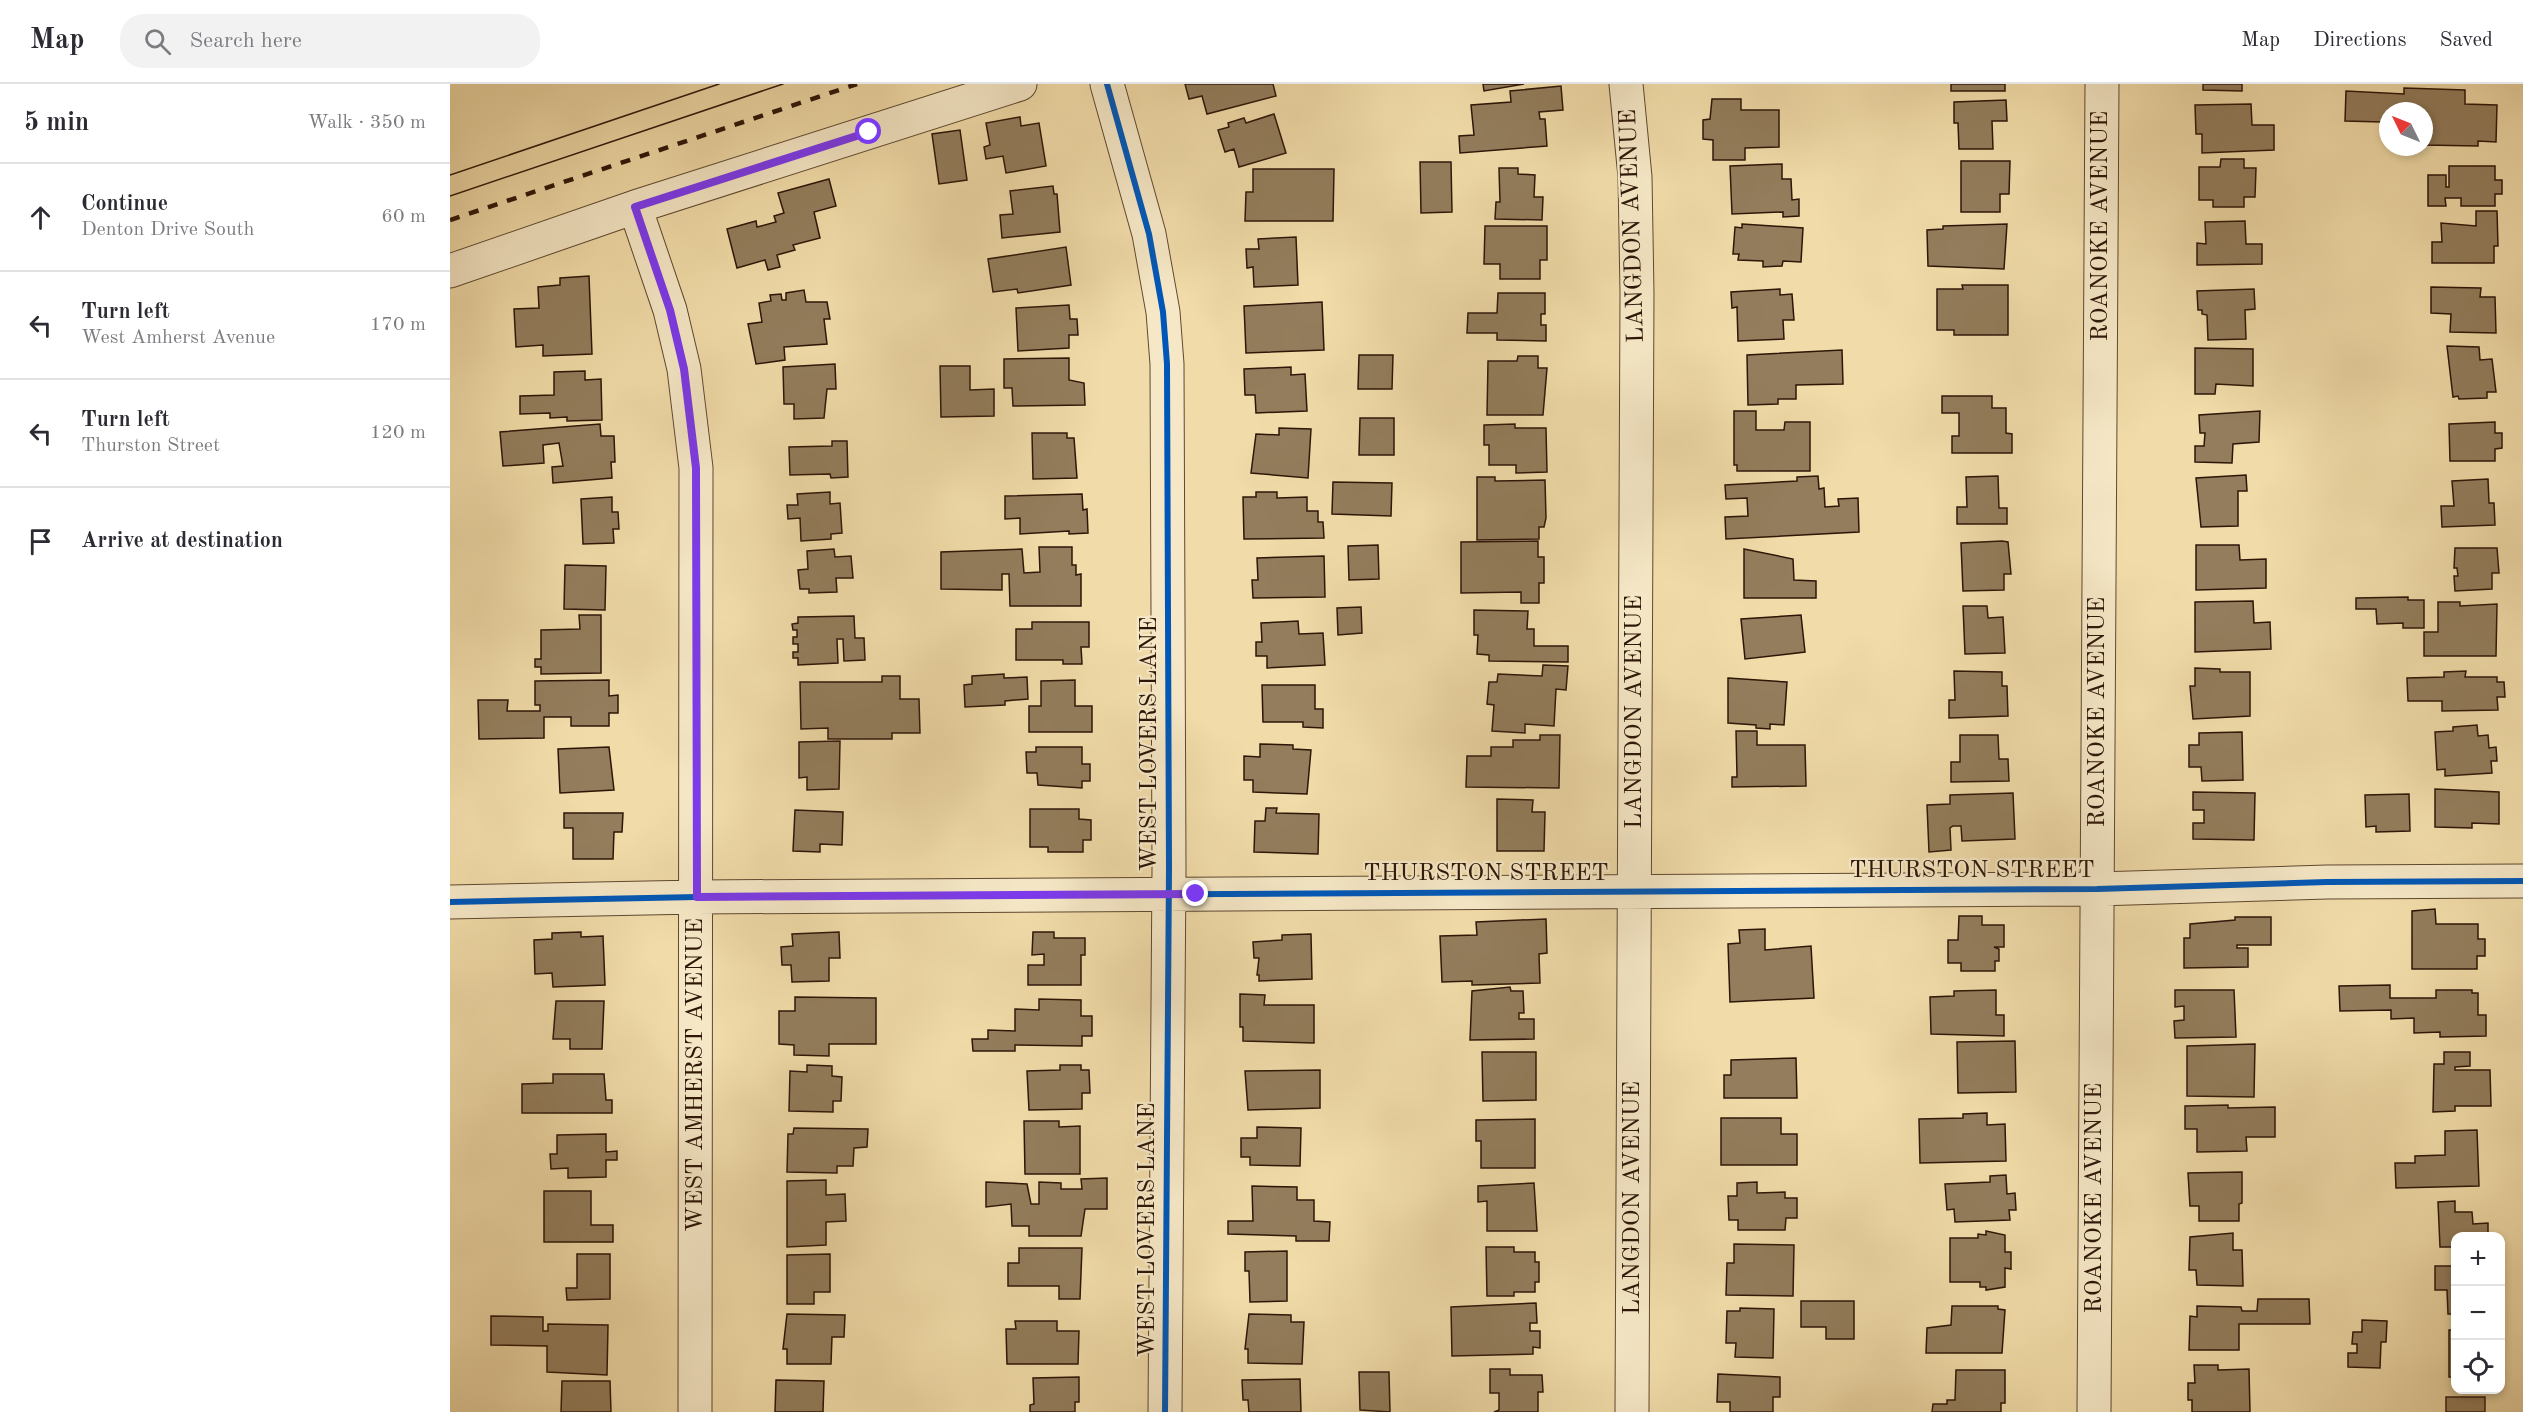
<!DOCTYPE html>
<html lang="en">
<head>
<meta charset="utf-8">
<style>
  body { margin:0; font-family:"Old Standard TT",serif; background:#f2f2f3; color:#2b2b33 }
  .controls { position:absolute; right:18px; bottom:18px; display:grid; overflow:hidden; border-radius:12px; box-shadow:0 3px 9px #0003 }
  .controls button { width:54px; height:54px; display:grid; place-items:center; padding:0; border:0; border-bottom:2px solid #e1e1e2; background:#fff; color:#2b2b33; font:30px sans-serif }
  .compass { position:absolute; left:1929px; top:18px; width:54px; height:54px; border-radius:50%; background:#fff; box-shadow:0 3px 9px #0003; rotate:313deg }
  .stop { position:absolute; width:18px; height:18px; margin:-14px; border:4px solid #7c3aed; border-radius:50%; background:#fff }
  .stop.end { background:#7c3aed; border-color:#fff; box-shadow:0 2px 6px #0008 }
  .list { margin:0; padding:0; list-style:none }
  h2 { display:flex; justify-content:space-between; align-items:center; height:78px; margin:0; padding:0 24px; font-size:26px }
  h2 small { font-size:20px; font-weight:400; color:#7c7c81 }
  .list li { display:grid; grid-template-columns:39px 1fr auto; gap:18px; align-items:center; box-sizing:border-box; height:108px; padding:0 24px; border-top:2px solid #e1e1e2 }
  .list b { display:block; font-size:22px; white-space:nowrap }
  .list p { margin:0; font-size:20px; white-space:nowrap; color:#7c7c81 }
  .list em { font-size:20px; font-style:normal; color:#7c7c81 }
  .icon { flex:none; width:33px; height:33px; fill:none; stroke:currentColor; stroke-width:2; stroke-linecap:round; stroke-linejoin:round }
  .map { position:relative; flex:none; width:2073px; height:1328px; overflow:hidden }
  header { display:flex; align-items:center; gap:36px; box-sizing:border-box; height:84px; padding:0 30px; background:#fff; border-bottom:2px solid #e1e1e2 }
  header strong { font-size:28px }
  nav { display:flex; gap:33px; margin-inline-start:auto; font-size:21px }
  .search { width:420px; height:54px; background:#f2f2f3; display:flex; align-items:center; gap:15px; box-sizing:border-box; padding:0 21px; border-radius:24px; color:#7c7c81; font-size:22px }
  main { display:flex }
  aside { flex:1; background:#fff }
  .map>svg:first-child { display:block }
  .building { fill:#937d5c; stroke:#2d1608; stroke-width:1.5 }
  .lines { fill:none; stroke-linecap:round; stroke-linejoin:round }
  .minor-casing { stroke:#5e4830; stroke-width:35 }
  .minor { stroke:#f6e8c7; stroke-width:33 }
  .tram { stroke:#2d1608; stroke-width:1.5 }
  .rail { stroke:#2d1608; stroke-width:4.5; stroke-dasharray:10 10; stroke-linecap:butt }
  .cycleway-casing { stroke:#f6e8c7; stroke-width:10 }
  .cycleway { stroke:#0057b8; stroke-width:6 }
  .route { stroke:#7c3aed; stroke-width:8 }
  .labels { text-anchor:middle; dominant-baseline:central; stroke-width:4.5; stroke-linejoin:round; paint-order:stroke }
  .street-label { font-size:24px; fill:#2d1608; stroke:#f6e8c7 }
</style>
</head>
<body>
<header>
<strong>Map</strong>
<div class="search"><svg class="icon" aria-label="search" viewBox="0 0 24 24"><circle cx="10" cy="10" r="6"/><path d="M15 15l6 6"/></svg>Search here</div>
<nav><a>Map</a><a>Directions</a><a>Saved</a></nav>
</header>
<main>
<aside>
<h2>5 min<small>Walk · 350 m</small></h2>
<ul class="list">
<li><svg class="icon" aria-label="ahead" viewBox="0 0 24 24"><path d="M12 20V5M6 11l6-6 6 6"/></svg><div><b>Continue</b><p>Denton Drive South</p></div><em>60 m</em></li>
<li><svg class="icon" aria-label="left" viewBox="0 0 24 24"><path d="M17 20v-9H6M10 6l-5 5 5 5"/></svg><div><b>Turn left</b><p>West Amherst Avenue</p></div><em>170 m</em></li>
<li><svg class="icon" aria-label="left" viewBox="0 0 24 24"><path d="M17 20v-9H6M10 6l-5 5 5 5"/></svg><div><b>Turn left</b><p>Thurston Street</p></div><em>120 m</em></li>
<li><svg class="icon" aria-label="arrive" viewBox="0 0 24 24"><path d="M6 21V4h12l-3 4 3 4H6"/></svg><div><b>Arrive at destination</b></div></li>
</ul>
</aside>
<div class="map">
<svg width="2073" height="1328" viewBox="0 0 2073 1328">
  <rect width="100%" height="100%" fill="#f1dca9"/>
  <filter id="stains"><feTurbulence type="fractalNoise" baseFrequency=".00333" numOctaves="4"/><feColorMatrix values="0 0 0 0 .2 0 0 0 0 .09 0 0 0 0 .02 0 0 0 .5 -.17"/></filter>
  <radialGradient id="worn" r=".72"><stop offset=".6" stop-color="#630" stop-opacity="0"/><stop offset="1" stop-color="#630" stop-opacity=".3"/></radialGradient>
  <path class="building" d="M735,0H823L826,12L757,30L752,12L739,15Z
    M1033,0H1074L1034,7Z
    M1501,0H1555V7H1501Z
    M1753,0H1792V7L1753,6Z
    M1111,2L1113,26L1089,28L1090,35H1095L1097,62L1010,69L1009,52L1024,51L1021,21L1061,18L1060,7Z
    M1954,4L2015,6V20L2047,21L2046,58L2028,57V62L1974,61V27H1938V34H1932V38L1895,37L1896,7L1954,10Z
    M1262,15H1291V26H1329V63L1295,64V76H1263V56L1253,55V36L1260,35Z
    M1556,16L1557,37H1542L1543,65H1509L1508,39H1504V18Z
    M1801,20L1802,41H1824V66L1752,69V50H1746L1745,21Z
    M824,30L836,69L789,83L784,65L775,68L768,46L779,43L778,39L794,34L796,39Z
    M570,33L571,42L589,39L596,82L556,89L553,72L536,75L534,63L540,61L536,39Z
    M510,46L517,96L489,100L482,50Z
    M1771,75H1794V84H1806L1805,113H1794V123H1763V116H1749V83H1770Z
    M1511,77H1560L1559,110H1550V128H1511Z
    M970,78H1001L1002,128L971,129Z
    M1332,80V95H1341L1342,116L1349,115V132L1333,133V128L1282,130L1280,82Z
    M1999,82H2045V96H2052V110H2045V122H2011V114H1995L1996,122H1978V91H1996V103H1999Z
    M1049,84H1068V90L1085,91L1084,113H1093L1092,136L1045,135L1046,118H1050Z
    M803,85H884L883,137H795L796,108H803Z
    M379,95L386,122L364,128L370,154L343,161L345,166L327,171L330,183L318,186L315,176L287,184L277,145L306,137L307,143L326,138L324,132L334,129L328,109Z
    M603,102L604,110H607L610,148L552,154L550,131L563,130L560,107Z
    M2026,127H2047L2048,162H2044V179H1982V158H1992L1991,139L2026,142Z
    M1795,137L1796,160H1812V180L1747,181V159L1756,160L1755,138Z
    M1292,140L1353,144L1351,178L1333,177L1332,182L1313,183V177L1288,176L1289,170H1283L1285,143L1292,144Z
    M1557,140L1554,185L1478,182L1477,146L1493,145V142Z
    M1035,142H1097V176H1090V195H1050V180H1034Z
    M846,153L848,201L804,203L803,183L797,184L796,165H809L808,155Z
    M616,163L621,201L568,209L567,205L543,208L538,175Z
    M139,192L142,270L93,272V261L66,263L64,225L89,224L88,203L110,201V194Z
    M1512,201H1558V251H1504V246H1487V205H1513Z
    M1981,203L2031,204L2030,213H2045L2046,249L2000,248L2001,230L1981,229Z
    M1330,205V211L1342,210L1344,236H1333L1334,255L1288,257L1287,223L1282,224L1281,208Z
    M1804,205L1805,225L1795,226L1796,255L1758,256L1757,231L1752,230V226H1748L1747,207Z
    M354,206L356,218H377L380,235H374L377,260L334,263L335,276L306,280L298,240L312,238L309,219L321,217L320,211L331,210L332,216H336V209Z
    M1048,209H1095V230H1091V241H1096V257L1047,256V249H1017L1018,229H1047Z
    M872,218L874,266L796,269L794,222Z
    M619,221L620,235H627L628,251H619V264L568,267L566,224Z
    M1997,262L2029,263L2030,276L2042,275L2046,308H2037V314L2009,315L2008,312L2003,313Z
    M1745,264L1803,265V302L1766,300L1765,310H1745Z
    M1392,266L1393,300L1346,301V315H1328V320L1298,321L1297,271Z
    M909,271H943L942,305H908Z
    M1068,272H1088V284H1097L1093,331H1037L1038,277H1067Z
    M619,274V296L634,299L635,321L563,322L562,304H554V275Z
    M385,280L386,305H377L374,334L344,335V320H334L333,283Z
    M490,282H520V306L544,305V332L491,333Z
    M841,283V291L855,290L857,327L806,329L805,311H795L794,285Z
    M135,287V296L151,295L152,336L117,337V333L100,334V329L70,330V312L104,311V288Z
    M1492,312H1542V324H1556V349L1562,350V369H1502V352H1509V329H1492Z
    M1284,327H1306V346H1334L1335,338H1360V387H1287V381H1284Z
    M1810,327L1809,358L1783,360L1782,379L1745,378V362H1754L1755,349H1750L1749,331Z
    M910,334H944V371H909Z
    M2045,338V349H2052V364L2045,365V377H2000L1999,340Z
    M150,340L151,352H164L165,378H161L162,394L103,399L102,383L113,382L109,359L93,361L94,379L53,382L50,348Z
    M1065,340V344H1096L1097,388L1066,389V381H1039V361H1034V341Z
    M829,344L861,345L858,394L801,389L806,350L829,351Z
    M582,349H617V354H624L627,394L583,395Z
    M382,357H397L398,393L381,394L380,390L340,391L339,363L382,362Z
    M1796,391L1797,407H1788V442L1751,443L1746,394Z
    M1368,392L1369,405L1374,404L1375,423L1389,422L1388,415L1408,414L1409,448L1276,455L1275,433L1298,432L1297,414L1276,415L1275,401L1347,397V393Z
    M1548,392L1549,424H1557V440H1507V423H1517L1516,393Z
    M1027,393H1045V397L1095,396L1096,434L1094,443H1089V455L1027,456Z
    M2038,395L2039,419H2044L2045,441L1992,443L1991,422H2004L2002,397Z
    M883,398L942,399L941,432L882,430Z
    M380,408V420L390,419L392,449L381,450V455L351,457L350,434L338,435L337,421H348L347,410Z
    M806,408H827V414L857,413V427H868V438H873L874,454L794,455L793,413H806Z
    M632,410L633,426L637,425L638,449L619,450V447L570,450V434L555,435V412Z
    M162,413V428H168L169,445H163L164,459L133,460L131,415Z
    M1088,457V473H1094V499H1089V519H1071V508L1011,509V458Z
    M1552,457L1558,458L1561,490H1554V506L1513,507L1511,459Z
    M928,461L929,495L899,496L898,462Z
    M1746,461H1789L1790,476L1816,475V504L1746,506Z
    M589,463H622V481H626V491L631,490V522H560L559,490H552V506L491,505V468L572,465L574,489L590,488Z
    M2005,464H2047L2049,489H2042V505L2005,507L2004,492H2008L2007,484H2004Z
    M384,465L385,473L401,472L403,494H386L387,508L359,509V505H350L348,486L358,485L357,467Z
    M1294,465L1343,475L1344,496L1366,497V514H1294Z
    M874,472L875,513L803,514L802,496H808L807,474Z
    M115,481L156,482L155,526L114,525Z
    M1958,513V516H1974V544H1953V539L1927,540L1926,525H1906V514Z
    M1803,517L1804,539L1820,538L1821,565L1745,568V518Z
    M1988,518H2010V522L2047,520L2046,572H1974V548H1988Z
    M1513,522H1537L1538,534L1553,533L1555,569L1515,570Z
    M911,523L912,549L888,551L887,524Z
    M1024,526L1078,527L1077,545H1084V562H1118V578L1039,577V571L1027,570L1028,551H1024Z
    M129,531H151V589L91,590V583H85V575H91V546L130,545Z
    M1351,531L1355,568L1295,575L1291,535Z
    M404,532L405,554H414L415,576L394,577L393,555H387L388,579L348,581V574H343V568H348V560H343V553H347V546H343L342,540L348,539V533Z
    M848,537L849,550L873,549L875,581L817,584V572H806V558H812L811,539Z
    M582,538H639V563H631L632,580H613V576H566V545H582Z
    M1093,581L1118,582L1116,606L1106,605L1104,642L1075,640V649L1042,647L1044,621L1037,620L1039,598H1047L1048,590L1092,592Z
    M1745,584L1770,585V588H1800V632L1743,635L1740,602H1745Z
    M1504,587L1552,588V602H1557L1558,632L1499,634V616H1505Z
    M2016,587L2015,593H2047V598H2054L2055,613H2047L2048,626L1992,627V617H1958L1957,594L1994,593V588Z
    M554,590V594L577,593L578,615L555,617V621L515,623L514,601L522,600V592Z
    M432,592H450V615H469L470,649H442V655H378V644L351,645L350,598H432Z
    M1278,594L1337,598L1334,641L1320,640V645L1306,644V641L1278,639Z
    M159,596V612L168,611V629H159V642H121V633H94V654L29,655L28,616H58L57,627H90V621H85V597Z
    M625,596V622H642V648H579V622H591V597Z
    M812,601H865V625H873V644L853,643V638H813Z
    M2027,641L2028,652L2038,651L2039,664L2046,663L2047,677H2041L2042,689L1995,692V685L1987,686L1985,648L2003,647V643Z
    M1286,647H1307V661H1355L1356,702L1282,703V693H1287Z
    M1792,648L1793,696L1752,697L1751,683H1739V661H1749V649Z
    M1090,651H1110L1109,704L1016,703L1017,672H1041V663H1063V656H1090Z
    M1510,651H1548L1549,675H1558L1559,697L1501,698V678H1510Z
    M390,657L389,705L357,706V693L349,694V658Z
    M810,660L843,661V665L861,666L857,710L803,708V696H794V672L810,673Z
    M159,663L164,706L110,709L108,665Z
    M586,663H632V680H640V697H632V704L588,701L587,689H577L576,668H586Z
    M1985,705L2049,708V740L2022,739V744L1985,743Z
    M1743,708L1805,709L1804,756L1743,755V739H1754V726H1743Z
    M1563,709L1565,755L1512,757L1511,742H1503L1500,744L1501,766L1479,768L1477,721L1500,720V711Z
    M1959,710L1960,747L1926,748V742L1916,743L1915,711Z
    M1047,715L1083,716L1082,728H1095L1094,767H1047Z
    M816,724H827L826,729L869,730L868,770L804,768L805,737H815Z
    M580,725H629V735L641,736V756H633V768H598V763H580Z
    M345,726L393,728L392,761L370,760V768L343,767Z
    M114,729H173L172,748H164L163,775H123V744H114Z
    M1985,825L1986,840H2028V855H2035V872H2027V885H1962V827Z
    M1509,832H1532V841H1554V863H1544L1549,865V877H1545V887H1511V879H1498V856H1508Z
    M1785,833H1821V861H1787V864H1798V883L1734,884V854H1740V840L1785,836Z
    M1096,835L1097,869L1089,870L1090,899L1022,901V897L992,898L990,852L1027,851L1026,838Z
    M1315,845V866L1361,862L1364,914L1280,918L1278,860L1290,859L1289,846Z
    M131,848V853L153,852L155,901L103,903L102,889L85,890L84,856L102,855V849Z
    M389,848L390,874H379V897L342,898L341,881H332L331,863L343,862L342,850Z
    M583,848H604V854H635V871H631V901H578V881H594V870L582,871Z
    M861,850L862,895L809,897V891H807L809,874H804L803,858L832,856V851Z
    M1940,901V914H1986V906H2022V909H2028V931H2036V952L1990,953V948L1964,949V934L1941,935V926L1890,927L1889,902Z
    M1060,903L1061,907H1073L1074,929H1069V935H1084V955L1020,956L1022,907Z
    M1546,906V931H1554V952L1481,950L1480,913L1504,912V907Z
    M1725,906H1784L1786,953L1725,954L1724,937L1734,936V922L1725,923Z
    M790,910L815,911L814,921H864V959L793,957V943H790Z
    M345,913L426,914V960H379V972L344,971V961L329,960V927H345Z
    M589,915L631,916V932H642V952H632V962L565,961V967H523L522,955H538V946L565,947V925L589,926Z
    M106,917H154L152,965H120V955H103Z
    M1565,957L1566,1008L1508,1009L1507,958Z
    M1805,960L1804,1013L1737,1012V962Z
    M1032,968H1086V1016L1033,1017Z
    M1994,968H2020V982L2005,983V986H2040L2041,1022H2005V1027L1983,1028L1984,980H1994Z
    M1346,974L1347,1014H1274V991H1281V976Z
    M357,981L382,982V992L392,993L391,1017H383V1028L339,1027L340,987L357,988Z
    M610,981H631V986H639L640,1009H632V1025L579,1026L577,987L610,986Z
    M870,986V1024L798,1026L795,987Z
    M103,990H154L156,1016H162V1029H72V1000L103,999Z
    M1778,1021V1024L1825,1023V1053H1796L1797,1067L1747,1068V1045H1735V1022Z
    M1537,1029V1041L1555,1040L1556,1077L1470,1079L1469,1035L1513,1034V1030Z
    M1271,1034H1331V1050H1347V1081H1271Z
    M1085,1035V1084H1031V1057H1026V1036Z
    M574,1037H609V1043L630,1042V1090H575Z
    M807,1043L851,1044L850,1082L800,1081V1073H791V1054H807Z
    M344,1044L418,1045L417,1063L404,1064L403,1082H387V1089L337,1088L338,1050H343Z
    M2027,1046L2029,1102L1946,1104L1945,1079H1965V1072L1995,1071V1047Z
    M156,1050V1068L167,1067V1076H156V1093L118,1094V1084L101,1085L100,1070H107V1051Z
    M1792,1088V1119L1789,1120V1137H1749V1122H1740L1738,1089Z
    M1556,1091L1557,1110L1565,1109L1566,1126H1559L1560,1136L1505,1138L1504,1125L1497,1126L1495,1100L1540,1098V1092Z
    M657,1094V1125H635L631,1152H579V1142H562L561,1120L536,1123V1098L577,1100L581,1120H589V1098L611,1099V1105H632L631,1095Z
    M376,1096V1111L395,1110L396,1137L376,1138V1161L337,1163V1097Z
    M1307,1098V1109L1335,1108V1114H1347V1134H1336L1335,1146H1288V1136H1279L1278,1112H1287V1099Z
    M1084,1099L1087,1147H1037V1117L1028,1118V1102Z
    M802,1102L847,1103V1116H864V1137L880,1138L879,1157H846V1152L778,1150V1137H803Z
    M94,1107H141V1141H163V1158H94Z
    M2005,1117V1128H2022L2023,1140L2038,1139V1152H2006V1163H1990L1988,1118Z
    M1536,1147L1555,1151V1168H1561V1185L1555,1184V1203L1536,1206V1203H1530V1198H1500V1154H1528V1150L1536,1151Z
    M1783,1149V1166H1792L1793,1202L1747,1201L1746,1186H1739L1740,1153Z
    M1284,1160L1344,1161L1343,1212L1276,1211L1277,1179H1284Z
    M1036,1163H1064V1168H1085V1178H1089V1198H1085V1208H1064V1212H1037Z
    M569,1164H632L630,1215H609V1202H558V1179H569Z
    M837,1167V1217L800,1218L799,1187H795V1168Z
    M127,1170H160V1215L117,1216L116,1204H127Z
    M380,1170V1208H364V1220H337V1171Z
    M1985,1182H2006V1230H1998L1997,1206H1985Z
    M1808,1215H1859L1860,1240H1789V1266H1739L1740,1232L1747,1233V1222L1791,1223L1792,1227H1807Z
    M1351,1217H1404V1255H1376V1243H1351Z
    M1086,1219L1087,1239H1080V1247H1090V1264L1083,1263V1270L1002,1272L1001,1223Z
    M1502,1222H1548V1225L1555,1226L1552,1269H1476L1477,1244L1501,1241Z
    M1290,1224L1324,1225L1323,1274L1285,1273L1286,1259H1276L1277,1227H1290Z
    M337,1230L395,1231L394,1253H382L381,1280H337V1265H333Z
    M799,1230L841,1231V1238H854L852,1280L798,1279V1265H795Z
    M41,1232L93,1233V1247H98V1240L158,1241L157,1291L97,1288V1262L41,1261Z
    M1912,1236L1937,1237L1936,1258H1931L1930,1284L1898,1283V1269H1907V1260H1902L1903,1248H1912Z
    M565,1237H607V1247H629L628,1280H557L556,1245H566Z
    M1999,1246H2006V1293H1999Z
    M1744,1281H1768V1286L1799,1285L1800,1328H1742V1316H1738V1299H1745Z
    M1040,1285H1060V1291H1092L1093,1308H1088V1328H1044L1049,1326V1309H1040Z
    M1506,1286H1555V1319H1551V1328H1482L1483,1320H1497V1316H1505Z
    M909,1288H939L940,1328L910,1326Z
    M1268,1290L1330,1293V1313H1323V1328H1280V1318H1267Z
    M629,1293V1318H625V1328H580V1321L584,1320L583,1294Z
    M850,1295L851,1328H799L798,1316H793L792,1296Z
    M326,1296L374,1297L373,1328H325Z
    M112,1297H160L161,1328H111Z
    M1996,1313H2035V1328H1996Z"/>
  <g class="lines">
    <g class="minor-casing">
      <path id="minor" d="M657,0L699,150L713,228L717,280L719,785L715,1328
        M1176,0L1185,93L1187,209L1182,1328
        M185,123L220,226L234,285L246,384L245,1328
        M0,187L185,123L570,0
        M0,818L247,813L1647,805L1877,798L2073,797
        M1644,1328L1652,0"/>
    </g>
    <use href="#minor" class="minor"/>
    <path class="tram" d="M0,91L269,0
      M0,112L333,0"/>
    <path class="rail" d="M0,136L407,0"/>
    <g class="cycleway-casing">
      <path id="cycleway" d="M657,0L699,150L713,228L717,280L719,785L715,1328
        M0,818L247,813L1647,805L1877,798L2073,797"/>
    </g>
    <use href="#cycleway" class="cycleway"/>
  </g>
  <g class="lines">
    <path class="route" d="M419,48L185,123L220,226L234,285L246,384L247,813L746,810"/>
  </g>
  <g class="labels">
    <g class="street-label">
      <text transform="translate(1183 142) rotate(-92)">LANGDON AVENUE</text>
      <text transform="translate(1651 142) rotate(-90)">ROANOKE AVENUE</text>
      <text transform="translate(1185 628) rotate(-90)">LANGDON AVENUE</text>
      <text transform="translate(1648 628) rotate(-90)">ROANOKE AVENUE</text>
      <text transform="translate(700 660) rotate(-90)">WEST LOVERS LANE</text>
      <text x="1522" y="787">THURSTON STREET</text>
      <text x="1036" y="790">THURSTON STREET</text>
      <text transform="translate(246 991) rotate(-90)">WEST AMHERST AVENUE</text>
      <text transform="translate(1183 1114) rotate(-90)">LANGDON AVENUE</text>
      <text transform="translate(1645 1114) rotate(-90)">ROANOKE AVENUE</text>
      <text transform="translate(698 1146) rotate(-90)">WEST LOVERS LANE</text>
    </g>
  </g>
  <rect width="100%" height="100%" filter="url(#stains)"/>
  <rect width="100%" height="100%" fill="url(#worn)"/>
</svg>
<div class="controls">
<button>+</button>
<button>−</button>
<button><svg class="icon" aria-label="locate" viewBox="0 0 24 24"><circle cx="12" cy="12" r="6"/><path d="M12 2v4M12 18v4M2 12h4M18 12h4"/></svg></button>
</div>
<svg class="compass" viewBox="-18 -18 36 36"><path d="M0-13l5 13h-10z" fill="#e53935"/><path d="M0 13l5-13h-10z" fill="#7c7c81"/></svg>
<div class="stop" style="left:419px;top:48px"></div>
<div class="stop end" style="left:746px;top:810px"></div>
</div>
</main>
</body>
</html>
